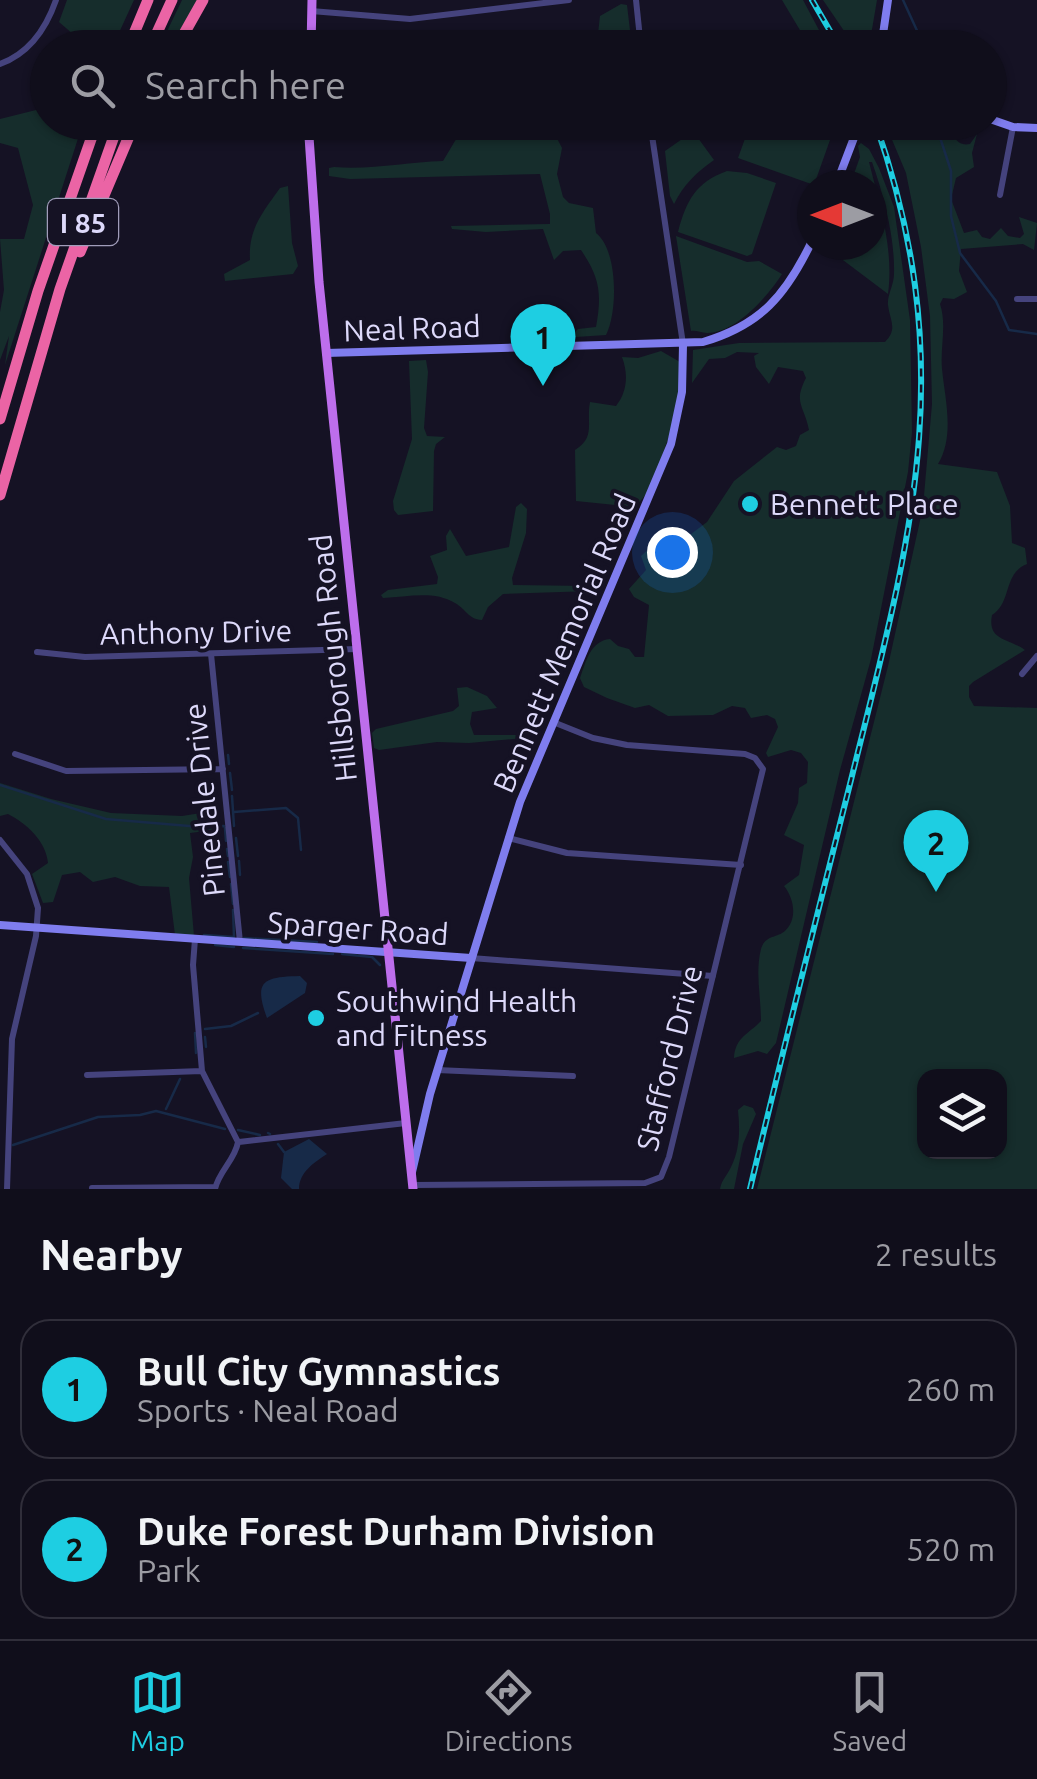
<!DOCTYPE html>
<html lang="en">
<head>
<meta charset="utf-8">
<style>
  body { margin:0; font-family:Ubuntu,sans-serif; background:#1e1c28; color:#f1f3f6 }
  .controls { position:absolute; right:30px; bottom:30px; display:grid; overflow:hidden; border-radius:20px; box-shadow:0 2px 8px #0004 }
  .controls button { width:90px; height:90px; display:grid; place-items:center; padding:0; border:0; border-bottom:2px solid #302e3a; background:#100e1b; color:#f1f3f6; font:50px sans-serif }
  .compass { position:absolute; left:797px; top:170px; width:90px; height:90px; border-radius:50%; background:#100e1b; box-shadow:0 2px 8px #0004; rotate:270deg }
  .you { position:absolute; left:672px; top:552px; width:35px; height:35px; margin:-25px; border:8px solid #fff; border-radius:50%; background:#1a73e8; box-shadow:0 0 0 15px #1a73e833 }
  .badge { display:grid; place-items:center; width:65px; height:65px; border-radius:50%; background:#1ecee2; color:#111; font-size:32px; font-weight:700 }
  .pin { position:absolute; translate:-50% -82px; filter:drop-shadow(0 2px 5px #0008) }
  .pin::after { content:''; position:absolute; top:52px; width:35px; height:30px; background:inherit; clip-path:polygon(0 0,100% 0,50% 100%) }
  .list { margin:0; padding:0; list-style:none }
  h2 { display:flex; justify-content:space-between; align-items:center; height:130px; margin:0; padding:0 40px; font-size:42px }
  h2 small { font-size:32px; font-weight:400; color:#9c9ca3 }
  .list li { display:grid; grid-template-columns:65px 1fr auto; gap:30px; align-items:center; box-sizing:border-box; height:140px; margin:0 20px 20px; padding:0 20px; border:2px solid #302e3a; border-radius:30px }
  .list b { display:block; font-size:38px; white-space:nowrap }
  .list p { margin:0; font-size:32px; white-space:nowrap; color:#9c9ca3 }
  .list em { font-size:32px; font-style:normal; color:#9c9ca3 }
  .icon { flex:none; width:55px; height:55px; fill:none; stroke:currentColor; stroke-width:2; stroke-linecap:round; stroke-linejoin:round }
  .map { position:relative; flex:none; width:1037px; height:1189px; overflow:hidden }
  .search { position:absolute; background:#100e1b; box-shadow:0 2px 8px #0004; left:30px; right:30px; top:30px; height:110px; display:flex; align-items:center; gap:25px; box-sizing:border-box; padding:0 35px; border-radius:55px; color:#9c9ca3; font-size:38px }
  .sheet { height:450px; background:#100e1b }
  nav { display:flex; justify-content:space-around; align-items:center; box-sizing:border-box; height:140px; border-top:2px solid #302e3a; background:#100e1b; font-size:28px; color:#9c9ca3 }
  nav a { display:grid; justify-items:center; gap:5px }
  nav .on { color:#1ecee2 }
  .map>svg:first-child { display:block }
  .green { fill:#162d2c; fill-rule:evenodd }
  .water { fill:#172a48 }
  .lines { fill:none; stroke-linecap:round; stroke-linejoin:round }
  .stream { stroke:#172a48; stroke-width:2.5 }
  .street { stroke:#45437d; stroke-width:6 }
  .secondary { stroke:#7f7dee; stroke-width:8 }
  .primary { stroke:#bd6eec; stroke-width:9 }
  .highway { stroke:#eb64a5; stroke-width:11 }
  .rail-casing { stroke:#1ecee2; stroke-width:6 }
  .rail { stroke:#151224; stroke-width:2.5; stroke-dasharray:8; stroke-linecap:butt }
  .poi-dot { fill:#1ecee2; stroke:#151224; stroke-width:4 }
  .labels { text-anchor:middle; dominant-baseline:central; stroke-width:8; stroke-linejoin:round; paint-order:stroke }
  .shield { fill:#151224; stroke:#a19dba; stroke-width:2.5 }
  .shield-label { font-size:28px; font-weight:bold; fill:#ddd9fa }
  .street-label { font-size:30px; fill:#ddd9fa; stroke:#151224 }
  .poi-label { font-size:30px; fill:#ddd9fa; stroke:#151224; text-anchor:start }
</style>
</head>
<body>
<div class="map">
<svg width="1037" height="1189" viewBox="0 0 1037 1189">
  <rect width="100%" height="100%" fill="#151224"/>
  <path class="green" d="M67,0H134L112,48L79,47L81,41L59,22Z
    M182,0H198L170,47L159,48Z
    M782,0H803L828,47H810Z
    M823,0H877L869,47H855Z
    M621,4L627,5L632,47H592L597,43L600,16Z
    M47,100L48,122L83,123L5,365L9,336L0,360V312L4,290L0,239H24L33,205L18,148L0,143V119L40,109Z
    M751,122L782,123L830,140L814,185L738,158Z
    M476,123L506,126L549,123L562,148L557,174L563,197L569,203L593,208L596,233C618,250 618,312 606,335L576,337L574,333L578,329L596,327C602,294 600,278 581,250L563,251L554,260L543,229L486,232L452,229L451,226L550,224V214L540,174L350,179L329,176V168L334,167C372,170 406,162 443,161L461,131Z
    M885,123H948C953,133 955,147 970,144L977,134L972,153L974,167L956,178L951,199L964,233L977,230L982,237L990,239L1001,228L1008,236L1020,238L1024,234L1019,217L1037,223L1034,250L1023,244L961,249L959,271L967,292L954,299L943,298L940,304C947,325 940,347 942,369C945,399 955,436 938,464L997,472L1010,506L1012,543L1025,548L1027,564C1003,573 1012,603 992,615C987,641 1009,638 1025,650L973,682L969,686V697L974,706L1037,708V1189H757L888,666L923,507L932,404L930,316L921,247L906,173ZM924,1076H1000V1152H924Z
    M685,137L698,138L714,160C696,173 684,184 674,204L670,196L665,151Z
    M861,143L869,149L879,168L894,207L910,320L912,432L908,472L871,659L840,770L776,1043L767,1054L758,1051L734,1058C735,1037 749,1034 761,1021C761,996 755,973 761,949C765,935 777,938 785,931C798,919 794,898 784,886L799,875L804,845L784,835L798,803L799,788L807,783L808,762L801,753L791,750L768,757L766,753L778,727L775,719L767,715L751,718L745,708L732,706L713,715L668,716L649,705L635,708L607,698L584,687L580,678C586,662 590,641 610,639L618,646L629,649L635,657H644L649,605L634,597L629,589L646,570L641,556L654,544L687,537L707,522L734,481L777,447L786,450L796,446L800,435L809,430C804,405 793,403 806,378L803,371L778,367L769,384L756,367L754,356L759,353L737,352L725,358L709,359L692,383L693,350L739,343L885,342C898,329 890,321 888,305C887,295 894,285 894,274C895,238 884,196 872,162H869C880,206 894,249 888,294L827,248L828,245H872V185H850L860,157L858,146Z
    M727,171L747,173L776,183L752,254L747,256L678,232C686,201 696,182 727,171Z
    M288,186L292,243L298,266L293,274L225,281L224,274L250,260C248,229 263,212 280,188Z
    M676,236L747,262L759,261L782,274C768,296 736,333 707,333C701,333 696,330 691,331Z
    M661,351L680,362V405L650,490L635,507L576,501L575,450C596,437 586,423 590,402L616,406C628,391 628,373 622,357L638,358Z
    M426,360L428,372L424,428L427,436L445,437L436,444L434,451L433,511L398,515L394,510L393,501L412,439L409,361Z
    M521,503L527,509L526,533L512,578L513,585L588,586L593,588L591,591L503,594L488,607L482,620C468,619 467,610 455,603C434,590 407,597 383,598L381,595L388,590L437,584L438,577L430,556L447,550L446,536L450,529L466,556L509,547L516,507Z
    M467,687L487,696L497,708L472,712L470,724L474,735H516L522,733L528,724H536V737L469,743L437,742L379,750L374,748L372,733L376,729L453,711L459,706L457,688Z
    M0,783L51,799L111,813L182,816L201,813L200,823L220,824L221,829L190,833L193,857L189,878L194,936L175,935L169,887L140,886L115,877L93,882L80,872L62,875L53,902L43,903L32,874L48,863C46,841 27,824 8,814L0,816Z
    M744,1105L753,1108L756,1114L743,1144L734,1189H720C722,1179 727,1176 731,1167C740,1149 740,1130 738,1110Z"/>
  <path class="water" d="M300,976L307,983L305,993L267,1018C253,980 264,977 300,976Z
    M309,1139L327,1154C315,1162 299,1172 299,1189H292L281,1178L284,1152Z"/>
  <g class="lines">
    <path class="stream" d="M903,0L925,48
      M935,122L951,171V216L960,253L996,301L1009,330L1037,334
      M228,755L229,764
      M230,773L232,790
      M0,785L106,819L201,827L224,826
      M232,796L234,826
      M234,812L286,808L298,818L301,850
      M225,828L226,841
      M236,838L238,856
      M227,849L228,856
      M239,861L240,875
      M228,862L230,877
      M231,884L233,904
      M204,935L234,937L233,910
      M244,938L317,942
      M215,945L234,947
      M243,948L333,954
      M342,954L372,957L380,965
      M205,1029L231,1026L258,1013
      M195,1033L196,1053
      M205,1037L206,1047
      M166,1109L180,1079
      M238,1130L260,1135
      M268,1133L270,1134
      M278,1144L284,1152
      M13,1145L98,1117L140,1115L156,1111L225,1129"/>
    <path class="street" d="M636,0L641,48
      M311,11L410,19L569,0
      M0,64C30,53 46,29 56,0
      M650,122L683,344
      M1000,195L1013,127
      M1017,299H1037
      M37,652L85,657L357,649
      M211,654L240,942
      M1022,674L1037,656
      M15,754L66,771L223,769
      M508,838L567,853L741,865
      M0,840L27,874L38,908L36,936L12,1039L7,1189
      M195,939L193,965L202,1071L238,1142C235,1160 219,1171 215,1189
      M471,958L713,976
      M437,1070L573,1076
      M87,1075L202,1071
      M239,1142L406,1123
      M413,1185L645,1183L661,1177L669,1157L763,769L755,758L745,754L627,745L593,738L553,722
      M92,1188L215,1187"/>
    <path class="secondary" d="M881,48L888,0
      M990,119L1013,127L1037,128
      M836,185L860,122
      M326,353L703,342C761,325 786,295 812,241
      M0,925L471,958
      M412,1172L430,1094L520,802L671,444L682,392L683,345"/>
    <path class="primary" d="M311,48L312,0
      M308,122L319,282L413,1189"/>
    <path class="highway" d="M128,48L148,0
      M150,48L172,0
      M176,48L203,0
      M80,252L135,122
      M0,419L38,291L97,122
      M0,495L60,289L119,122"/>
    <g class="rail-casing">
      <path id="rail" d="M812,0L840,48
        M750,1189C782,1054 816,919 850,784C910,542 962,369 875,122"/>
    </g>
    <use href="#rail" class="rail"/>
  </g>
  <g class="poi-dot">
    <circle cx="750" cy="504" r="10"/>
    <circle cx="316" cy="1018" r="10"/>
  </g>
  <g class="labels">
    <rect class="shield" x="48" y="199" width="70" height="46" rx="8"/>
    <g class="shield-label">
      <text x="83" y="222">I 85</text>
    </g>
    <g class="street-label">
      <text transform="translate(412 328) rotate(-2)">Neal Road</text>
      <text transform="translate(196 632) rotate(-1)">Anthony Drive</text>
      <text transform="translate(564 643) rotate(-67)">Bennett Memorial Road</text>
      <text transform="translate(333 658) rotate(-96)">Hillsborough Road</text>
      <text transform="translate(204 800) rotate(-96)">Pinedale Drive</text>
      <text transform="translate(358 928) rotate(4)">Sparger Road</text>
      <text transform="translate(669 1058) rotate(-76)">Stafford Drive</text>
    </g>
    <g class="poi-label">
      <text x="770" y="504">Bennett Place</text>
      <text x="336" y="1001">Southwind Health<tspan x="336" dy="34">and Fitness</tspan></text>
    </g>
  </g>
</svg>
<div class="controls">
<button><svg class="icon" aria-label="layers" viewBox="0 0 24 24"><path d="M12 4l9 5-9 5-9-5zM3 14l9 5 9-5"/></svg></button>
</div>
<svg class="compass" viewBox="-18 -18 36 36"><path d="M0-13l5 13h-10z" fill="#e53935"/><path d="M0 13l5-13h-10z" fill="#9c9ca3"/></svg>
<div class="you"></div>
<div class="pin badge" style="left:543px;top:386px">1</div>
<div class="pin badge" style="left:936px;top:892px">2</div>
<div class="search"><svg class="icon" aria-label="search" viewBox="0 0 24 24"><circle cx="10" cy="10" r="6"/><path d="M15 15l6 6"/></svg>Search here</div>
</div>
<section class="sheet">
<h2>Nearby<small>2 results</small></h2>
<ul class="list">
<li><span class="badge">1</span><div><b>Bull City Gymnastics</b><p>Sports · Neal Road</p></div><em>260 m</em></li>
<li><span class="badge">2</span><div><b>Duke Forest Durham Division</b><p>Park</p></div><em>520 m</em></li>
</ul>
</section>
<nav>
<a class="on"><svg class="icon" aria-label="map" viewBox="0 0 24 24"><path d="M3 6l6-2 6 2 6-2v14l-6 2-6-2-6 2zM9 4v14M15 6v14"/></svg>Map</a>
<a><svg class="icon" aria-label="directions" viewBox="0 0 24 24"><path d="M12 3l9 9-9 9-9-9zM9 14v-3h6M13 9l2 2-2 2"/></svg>Directions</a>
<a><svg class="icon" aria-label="saved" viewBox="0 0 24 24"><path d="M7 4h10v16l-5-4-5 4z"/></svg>Saved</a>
</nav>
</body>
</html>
